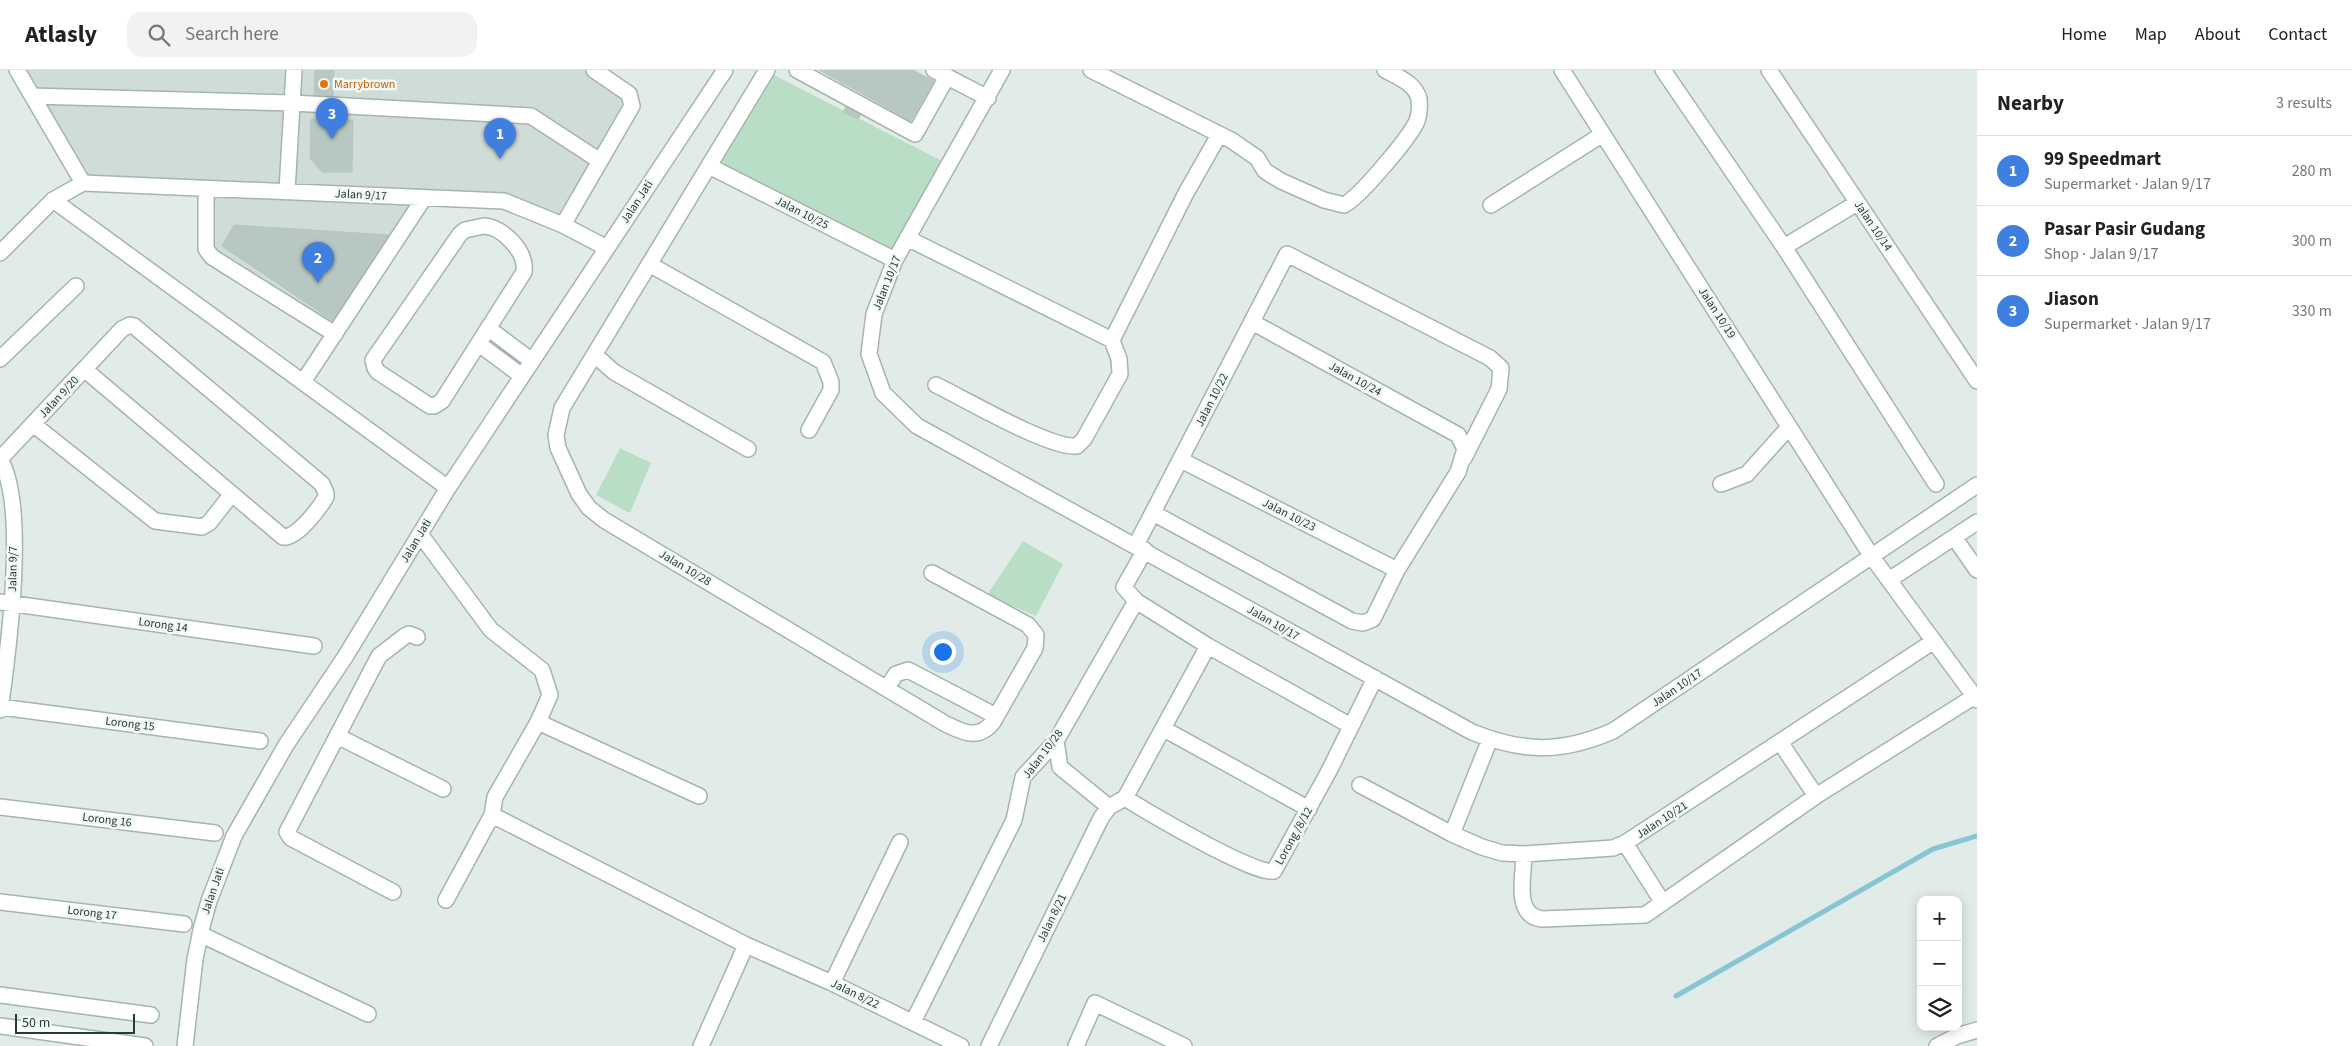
<!DOCTYPE html>
<html lang="en">
<head>
<meta charset="utf-8">
<style>
  body { margin:0; font-family:"Source Sans 3",sans-serif; background:#f2f2f2; color:#222 }
  .controls { position:absolute; right:15px; bottom:15px; display:grid; overflow:hidden; border-radius:10px; box-shadow:0 2px 12px #0003 }
  .controls button { width:45px; height:45px; display:grid; place-items:center; padding:0; border:0; border-bottom:1px solid #e0e0e0; background:#fff; color:#222; font:25px sans-serif }
  .scale { position:absolute; left:15px; bottom:12px; width:120px; box-sizing:border-box; padding-left:5px; border:2px solid #213d36; border-top:0; font-size:14px; line-height:18px; white-space:nowrap; color:#213d36; -webkit-text-stroke:4px #f2f8f5; paint-order:stroke }
  .you { position:absolute; left:942px; top:581px; width:18px; height:18px; margin:-12px; border:4px solid #fff; border-radius:50%; background:#1a73e8; box-shadow:0 0 0 8px #1a73e833 }
  .badge { display:grid; place-items:center; width:32px; height:32px; border-radius:50%; background:#d93025; color:#fff; font-size:16px; font-weight:700 }
  .pin { position:absolute; translate:-50% -41px; filter:drop-shadow(0 1px 2px #0008) }
  .pin::after { content:''; position:absolute; top:26px; width:18px; height:15px; background:inherit; clip-path:polygon(0 0,100% 0,50% 100%) }
  .list { margin:0; padding:0; list-style:none }
  h2 { display:flex; justify-content:space-between; align-items:center; height:65px; margin:0; padding:0 20px; font-size:21px }
  h2 small { font-size:16px; font-weight:400; color:#767676 }
  .list li { display:grid; grid-template-columns:32px 1fr auto; gap:15px; align-items:center; box-sizing:border-box; height:70px; padding:0 20px; border-top:1px solid #e0e0e0 }
  .list b { display:block; font-size:19px; white-space:nowrap }
  .list p { margin:0; font-size:16px; white-space:nowrap; color:#767676 }
  .list em { font-size:16px; font-style:normal; color:#767676 }
  .icon { flex:none; width:28px; height:28px; fill:none; stroke:currentColor; stroke-width:2; stroke-linecap:round; stroke-linejoin:round }
  .map { position:relative; flex:none; width:1977px; height:976px; overflow:hidden }
  header { display:flex; align-items:center; gap:30px; box-sizing:border-box; height:70px; padding:0 25px; background:#fff; border-bottom:1px solid #e0e0e0 }
  header strong { font-size:24px }
  nav { display:flex; gap:28px; margin-inline-start:auto; font-size:18px }
  .search { width:350px; height:45px; background:#f2f2f2; display:flex; align-items:center; gap:12px; box-sizing:border-box; padding:0 18px; border-radius:15px; color:#767676; font-size:19px }
  main { display:flex }
  aside { flex:1; background:#fff }
  .map>svg:first-child { display:block }
  .built { fill:#d0dcd7 }
  .green { fill:#badec5 }
  .lines { fill:none; stroke-linecap:round; stroke-linejoin:round }
  .stream { stroke:#88c5d2; stroke-width:5 }
  .building { fill:#b7c7c1; stroke:#b4c6bf }
  .minor-casing { stroke:#a4b4af; stroke-width:18 }
  .minor { stroke:#fff; stroke-width:15 }
  .food-dot { fill:#e8710a; stroke:#f2f8f5; stroke-width:2 }
  .labels { text-anchor:middle; dominant-baseline:central; stroke-width:5; stroke-linejoin:round; paint-order:stroke }
  .food-label { font-size:12px; fill:#c56008; stroke:#f2f8f5; text-anchor:start }
  .street-label { font-size:12px; fill:#213d36; stroke:#f2f8f5 }
</style>
</head>
<body>
<header>
<strong>Atlasly</strong>
<div class="search"><svg class="icon" aria-label="search" viewBox="0 0 24 24"><circle cx="10" cy="10" r="6"/><path d="M15 15l6 6"/></svg>Search here</div>
<nav><a>Home</a><a>Map</a><a>About</a><a>Contact</a></nav>
</header>
<main>
<div class="map">
<svg width="1977" height="976" viewBox="0 0 1977 976">
  <rect width="100%" height="100%" fill="#e1ece8"/>
  <path class="built" d="M11,0H605L638,27L565,163L504,137L417,134L330,266L210,190L202,125L84,119Z"/>
  <path class="green" d="M764,0L950,95L895,190L709,96Z
    M620,378L651,393L630,443L596,425Z
    M1023,471L1063,494L1036,546L987,525Z"/>
  <g class="lines">
    <path class="stream" d="M1676,926L1933,779L1977,766"/>
  </g>
  <path class="building" d="M315,0H334L333,30L314,29Z
    M819,0H913L934,11L911,51Z
    M847,35L862,43L858,49L843,42Z
    M311,49L353,50L352,102H322L310,88Z
    M234,155L389,165L333,251L222,176Z"/>
  <g class="lines">
    <g class="minor-casing">
      <path id="minor" d="M17,0L83,113L504,131L563,155L607,178
        M767,0L562,338L556,365L558,378L579,424L589,438L604,450L944,653C962,662 978,671 993,652L1035,578L1036,565L1028,555L932,503
        M797,0L915,64L947,7
        M934,0L988,28
        M1002,0L895,190L874,244L869,284L883,323L917,356L1472,662C1524,683 1562,683 1613,661L1977,415
        M1091,0L1231,70L1257,88L1265,101L1281,111L1324,130L1344,135C1360,127 1406,71 1415,55C1419,48 1420,37 1419,29C1415,13 1398,7 1385,0
        M1562,0L1872,487L1977,630
        M1663,0L1784,177L1936,414
        M1769,0L1977,311
        M32,26L292,33L531,46L600,91
        M709,96L895,190
        M206,119V179L212,187L335,264
        M287,121L294,0
        M53,130L448,418
        M1491,135L1603,64
        M563,155L632,36L629,24L594,0
        M484,156C503,157 527,182 524,202L442,331L434,336H430L378,302L375,298L373,290L460,164L465,160Z
        M907,168L1112,270
        M1784,177L1857,133
        M0,183L53,130L83,113
        M649,194L823,292L831,312V320L809,360
        M488,258L532,291
        M479,274L522,306
        M595,285L614,302L748,379
        M0,289L76,216
        M303,312L424,128
        M936,315C965,329 1050,379 1077,376L1084,369L1120,304L1119,289L1112,270L1186,123L1219,65
        M33,354L155,451L202,457L209,453L231,425
        M0,389L122,259L130,255L134,256L322,414L326,423V427C319,439 296,469 283,467L84,299
        M0,389C28,436 8,584 0,640
        M1181,390L1397,500
        M1721,414L1747,404L1789,357
        M1153,443L1352,551L1363,553L1373,549L1397,500L1458,402L1465,379L1458,365L1252,252
        M420,464L491,560L542,600L550,625L538,652
        M1954,467L1977,500
        M1136,475L1287,184L1490,288L1501,298L1499,319L1464,388
        M1889,510L1977,452
        M1136,531L1208,576L1351,656
        M0,532L314,576
        M887,618L896,604L908,600L996,646
        M0,637L260,671
        M1164,659L1309,739
        M337,666L443,719
        M1056,671L1060,697L1109,737
        M1780,672L1816,726
        M1360,715L1452,764L1482,777L1502,783L1524,784L1613,778L1625,773L1934,571
        M699,726L538,652L495,727L492,745L746,875L832,913L961,976
        M1125,728C1146,741 1257,807 1274,801L1329,701L1375,608
        M1125,728L1208,576
        M0,737L215,763
        M1452,764L1490,669
        M1625,773L1663,833
        M1524,784C1524,805 1513,846 1542,849L1645,845L1816,726L1975,626
        M393,822L291,768L287,762L379,586L405,566L409,564L417,567
        M446,830L492,745
        M0,832L184,854
        M200,864L368,944
        M832,913L900,772
        M0,925L151,945
        M913,952L1014,750L1023,707L1056,671L1136,531L1124,517L1145,480
        M0,956L145,976
        M185,976L195,889L202,856L209,831L234,766L286,675L345,587L448,418L725,0
        M701,976L746,875
        M989,976L1101,748L1109,737L1125,728
        M1076,976L1095,933L1184,976
        M1937,976L1957,966L1977,960"/>
    </g>
    <use href="#minor" class="minor"/>
  </g>
  <circle class="food-dot" cx="324" cy="14" r="5"/>
  <g class="labels">
    <g class="food-label">
      <text x="334" y="14">Marrybrown</text>
    </g>
    <g class="street-label">
      <text transform="translate(361 125) rotate(3)">Jalan 9/17</text>
      <text transform="translate(637 132) rotate(-57)">Jalan Jati</text>
      <text transform="translate(802 143) rotate(27)">Jalan 10/25</text>
      <text transform="translate(1873 156) rotate(56)">Jalan 10/14</text>
      <text transform="translate(887 213) rotate(-68)">Jalan 10/17</text>
      <text transform="translate(1717 243) rotate(57)">Jalan 10/19</text>
      <text transform="translate(1355 309) rotate(29)">Jalan 10/24</text>
      <text transform="translate(59 327) rotate(-47)">Jalan 9/20</text>
      <text transform="translate(1212 330) rotate(-63)">Jalan 10/22</text>
      <text transform="translate(1289 445) rotate(27)">Jalan 10/23</text>
      <text transform="translate(416 471) rotate(-59)">Jalan Jati</text>
      <text transform="translate(685 498) rotate(31)">Jalan 10/28</text>
      <text transform="translate(13 499) rotate(-89)">Jalan 9/7</text>
      <text transform="translate(1273 553) rotate(30)">Jalan 10/17</text>
      <text transform="translate(163 555) rotate(8)">Lorong 14</text>
      <text transform="translate(1677 618) rotate(-34)">Jalan 10/17</text>
      <text transform="translate(130 654) rotate(7)">Lorong 15</text>
      <text transform="translate(1043 684) rotate(-53)">Jalan 10/28</text>
      <text transform="translate(107 750) rotate(7)">Lorong 16</text>
      <text transform="translate(1662 750) rotate(-33)">Jalan 10/21</text>
      <text transform="translate(1294 766) rotate(-61)">Lorong /8/12</text>
      <text transform="translate(213 821) rotate(-71)">Jalan Jati</text>
      <text transform="translate(92 843) rotate(7)">Lorong 17</text>
      <text transform="translate(1052 848) rotate(-64)">Jalan 8/21</text>
      <text transform="translate(855 924) rotate(26)">Jalan 8/22</text>
    </g>
  </g>
</svg>
<div class="controls">
<button>+</button>
<button>−</button>
<button><svg class="icon" aria-label="layers" viewBox="0 0 24 24"><path d="M12 4l9 5-9 5-9-5zM3 14l9 5 9-5"/></svg></button>
</div>
<div class="scale">50 m</div>
<div class="you"></div>
<div class="pin badge" style="left:500px;top:89px;background:#3f7fe0">1</div>
<div class="pin badge" style="left:318px;top:213px;background:#3f7fe0">2</div>
<div class="pin badge" style="left:332px;top:69px;background:#3f7fe0">3</div>
</div>
<aside>
<h2>Nearby<small>3 results</small></h2>
<ul class="list">
<li><span class="badge" style="background:#3f7fe0">1</span><div><b>99 Speedmart</b><p>Supermarket · Jalan 9/17</p></div><em>280 m</em></li>
<li><span class="badge" style="background:#3f7fe0">2</span><div><b>Pasar Pasir Gudang</b><p>Shop · Jalan 9/17</p></div><em>300 m</em></li>
<li><span class="badge" style="background:#3f7fe0">3</span><div><b>Jiason</b><p>Supermarket · Jalan 9/17</p></div><em>330 m</em></li>
</ul>
</aside>
</main>
</body>
</html>
